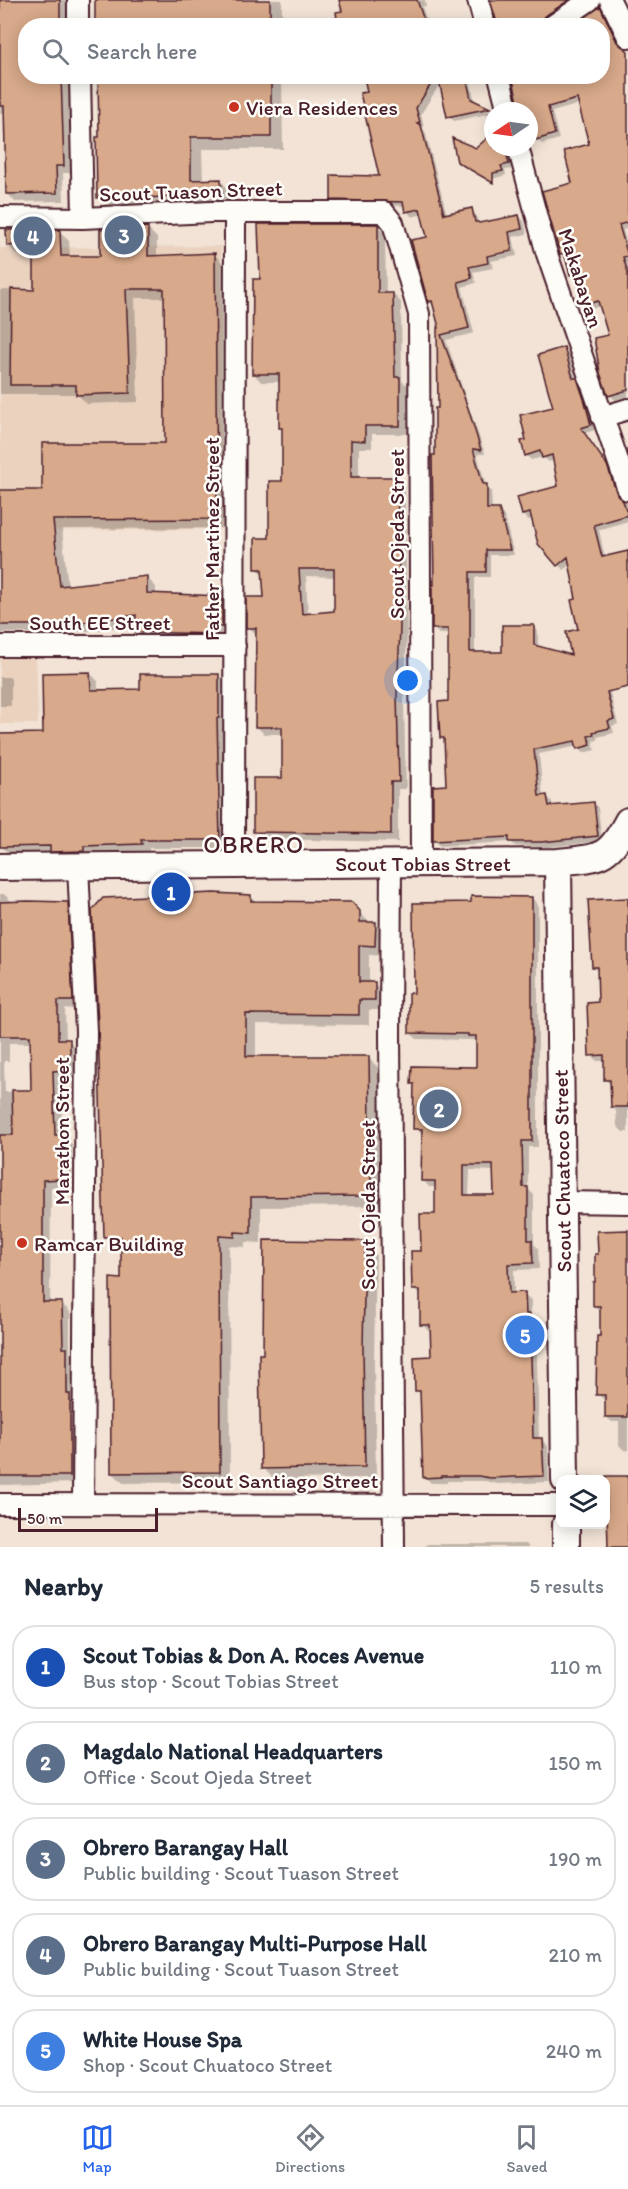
<!DOCTYPE html>
<html lang="en">
<head>
<meta charset="utf-8">
<style>
  body { margin:0; font-family:Itim,sans-serif; background:#f2f2f3; color:#1f2937 }
  .controls { position:absolute; right:18px; bottom:18px; display:grid; overflow:hidden; border-radius:12px; box-shadow:0 3px 15px #0003 }
  .controls button { width:54px; height:54px; display:grid; place-items:center; padding:0; border:0; border-bottom:2px solid #e0e1e3; background:#fff; color:#1f2937; font:30px sans-serif }
  .compass { position:absolute; left:484px; top:102px; width:54px; height:54px; border-radius:50%; background:#fff; box-shadow:0 3px 15px #0003; rotate:257deg }
  .scale { position:absolute; left:18px; bottom:15px; width:140px; box-sizing:border-box; padding-left:6px; border:3px solid #4a1f2b; border-top:0; font-size:16px; line-height:21px; white-space:nowrap; color:#4a1f2b; -webkit-text-stroke:4px #fdfcf7; paint-order:stroke }
  .you { position:absolute; left:408px; top:681px; width:21px; height:21px; margin:-15px; border:4px solid #fff; border-radius:50%; background:#1a73e8; box-shadow:0 0 0 9px #1a73e833 }
  .badge { display:grid; place-items:center; width:39px; height:39px; border-radius:50%; background:#2563eb; color:#fff; font-size:20px; font-weight:700 }
  .pin { position:absolute; translate:-50% -50%; border:3px solid #fff; box-shadow:0 2px 6px #0006 }
  .list { margin:0; padding:0; list-style:none }
  h2 { display:flex; justify-content:space-between; align-items:center; height:78px; margin:0; padding:0 24px; font-size:26px }
  h2 small { font-size:20px; font-weight:400; color:#747a83 }
  .list li { display:grid; grid-template-columns:39px 1fr auto; gap:18px; align-items:center; box-sizing:border-box; height:84px; margin:0 12px 12px; padding:0 12px; border:2px solid #e0e1e3; border-radius:24px }
  .list b { display:block; font-size:22px; white-space:nowrap }
  .list p { margin:0; font-size:20px; white-space:nowrap; color:#747a83 }
  .list em { font-size:20px; font-style:normal; color:#747a83 }
  .icon { flex:none; width:33px; height:33px; fill:none; stroke:currentColor; stroke-width:2; stroke-linecap:round; stroke-linejoin:round }
  .map { position:relative; flex:none; width:628px; height:1547px; overflow:hidden }
  .search { position:absolute; background:#fff; box-shadow:0 3px 15px #0003; left:18px; right:18px; top:18px; height:66px; display:flex; align-items:center; gap:15px; box-sizing:border-box; padding:0 21px; border-radius:24px; color:#747a83; font-size:22px }
  .sheet { height:558px; background:#fff }
  nav { display:flex; justify-content:space-around; align-items:center; box-sizing:border-box; height:84px; border-top:2px solid #e0e1e3; background:#fff; font-size:16px; color:#747a83 }
  nav a { display:grid; justify-items:center; gap:3px }
  nav .on { color:#2563eb }
  .map>svg:first-child { display:block }
  .built { fill:#ead2bf }
  .shadow { fill:#0003; fill-rule:evenodd }
  .building { fill:#d8a98a; stroke:#4a1f2b; stroke-width:1.5; fill-rule:evenodd }
  .lines { fill:none; stroke-linecap:round; stroke-linejoin:round }
  .minor-casing { stroke:#4a1f2b; stroke-width:24 }
  .tertiary-casing { stroke:#4a1f2b; stroke-width:30 }
  .minor { stroke:#fdfcf7; stroke-width:20 }
  .tertiary { stroke:#fdfcf7; stroke-width:26 }
  .poi-dot { fill:#c8321e; stroke:#fdfcf7; stroke-width:2 }
  .labels { text-anchor:middle; dominant-baseline:central; stroke-width:5; stroke-linejoin:round; paint-order:stroke }
  .poi-label { font-size:21px; fill:#4a1f2b; stroke:#fdfcf7; text-anchor:start }
  .street-label { font-size:21px; fill:#4a1f2b; stroke:#fdfcf7 }
  .quarter-label { font-size:24px; letter-spacing:1.5px; fill:#4a1f2b; stroke:#fdfcf7 }
</style>
</head>
<body>
<div class="map">
<svg width="628" height="1547" viewBox="0 0 628 1547">
  <rect width="100%" height="100%" fill="#f2e3d6"/>
  <filter id="ink" filterUnits="userSpaceOnUse"><feTurbulence type="fractalNoise" baseFrequency=".0167" numOctaves="2"/><feDisplacementMap in="SourceGraphic" scale="12" xChannelSelector="R" yChannelSelector="G"/><feConvolveMatrix kernelMatrix="1 2 1 2 8 2 1 2 1" color-interpolation-filters="sRGB"/></filter>
  <g filter="url(#ink)">
    <path class="built" d="M221,246V529L0,531V248Z
      M36,648L38,724H0V649Z"/>
    <path class="shadow" d="M0,0H68V26H26V76H70L72,173H63L64,201L15,202L7,193L5,114H0Z
      M97,0H282V26H97Z
      M341,0H425L426,6L422,7L429,26H341L344,12Z
      M491,0H582L548,26H501Z
      M600,8L605,13L622,49L628,51V228L623,230L628,247V403L623,398L615,400L610,395V336L601,306L591,309L585,304L578,279L571,274L566,259L561,254L574,184L591,145L580,104L552,112L559,139L542,144L537,139L532,118L529,119V111H521L512,76H602V26H576Z
      M99,76H282L283,149H202L203,181H221L233,194L234,206L111,210L99,198L101,139Z
      M376,76H469L475,102L493,113L454,121L449,116L441,82L421,114L424,127L422,128L425,131L447,215L471,210L476,215L479,225L519,216L524,221L527,234L513,237L517,256L491,261L493,268L473,272L476,283L462,287L474,333L446,340L485,454H477L486,486L491,491L492,510H499L504,516L514,555H490V577H475V654H503L533,626L538,631V648L573,657L581,630L570,564L564,570L558,565L539,543L533,518L528,520L523,515L560,488L554,460L549,462L543,457L531,460L526,455L528,441L555,408L564,349L569,354L577,380L582,385L595,430L585,433L611,472L622,501L628,503V521L599,530L605,558L628,553V689L598,647L618,724L612,726L614,733L597,737L598,740L593,741L595,750L583,753L578,746L539,754L543,797L547,796L552,802L553,807L593,803L598,808L602,841L548,847L515,846L511,842L440,846L434,840L448,787L446,742L441,738L449,703L450,634H439L434,629L440,329L435,307L429,301V238L423,214L412,217L407,211L405,206L338,205L332,199L381,177L369,93L377,80Z
      M493,135V147H508L512,169L505,170L506,175L489,180L477,150Z
      M377,225L385,233L386,294H393L401,302L402,381L408,386V434H372V448H359V479H397L405,487L407,637L404,703L406,789H398V842L263,839L255,831L284,780V734H264L256,726L257,635L248,627L265,599L264,576L256,568L270,540L284,482L283,430L280,427V382H261L254,374L261,281ZM306,576L336,577V613L308,615Z
      M147,228L157,238V257L215,255L224,264L226,528L62,529L68,587L147,578L156,587V595L222,597L231,607L225,643L147,641L137,631L138,625L71,633H0V491H44L166,444V298H135L138,402L87,404L77,394H0V290L36,291V254H17L8,245L59,231L69,241L70,257H101Z
      M90,673L98,681V692L141,691L218,675L226,683L227,848H149V851L91,853L92,858L59,859L54,853L10,855L3,848H0V736L44,734Z
      M0,677H9L11,679V706H0Z
      M0,894H4L12,902L67,903L75,911L80,1009H65L66,1041H69L77,1049L78,1078H61L62,1136L72,1144V1187H51L50,1304H62L70,1312V1353L74,1357L77,1483L0,1485ZM9,1043H32V1091L5,1092L4,1061H9Z
      M251,897L257,903L351,904L370,923L375,924L386,934L385,956L369,955V983H374L385,994V1010H369V1025L256,1024V1057L368,1058L379,1068L381,1206L261,1207V1243L245,1242V1247L229,1246L230,1482L123,1483L112,1472L122,1247H116L105,1236Z
      M532,898L538,905V1147H528V1189L534,1195V1244L538,1248L539,1269L514,1270V1294H524L531,1300V1317L536,1321L539,1440L541,1439L548,1446L549,1482L498,1484L485,1481H447V1483H431L425,1477L422,1395L417,1390L432,1358V1331H428L422,1324L421,1295L413,1289L422,1252L437,1215L436,1187H429L423,1180L424,1135L415,1128V1086L412,1083L478,1069V1042L474,1040L417,1039L410,1033L415,994L472,904ZM470,1170L494,1171L495,1196H469Z
      M628,900V1132H623L617,1126L616,1111L612,1107L611,1085L606,1080L605,1061H597L591,1055L600,1004L599,972L593,967Z
      M628,1233V1451L624,1450L619,1445V1422H612L606,1417V1400H604L598,1394L602,1337L600,1312L595,1306Z
      M364,1242L376,1254L374,1361L376,1478L274,1479L263,1468L265,1356Z
      M428,1544H526L529,1547H424Z"/>
    <path class="building" d="M0,0H60V26H26V76H61L64,166H56L57,193L6,194L4,106H0Z
      M95,0H270V26H95Z
      M339,0H417L426,26H338L336,12L342,11Z
      M490,0H569L545,16L538,25L522,26H498Z
      M600,6L617,42L628,51V222L619,225L628,256L623,257L628,273V390L608,396L600,373L594,338L608,335L598,301L584,305L575,273L570,275L564,253L560,254L542,191L572,183L564,151L589,144L577,99L548,107L555,134L536,140L529,111H520L512,76H603V26L576,24Z
      M98,76H271V137H191V180L221,179L222,194H192V197L97,198L96,137H99Z
      M386,76H436L416,108L420,122L417,123L421,125L444,214L472,208L475,222H478L479,223L519,215L522,229L509,232L512,251L487,256L488,263L469,267L472,278L458,282L469,328L441,335L468,408L481,450L473,449L483,484H487V509H499L510,550H486V572H470V652H502V625H534V645L571,655L566,632L578,629L571,600L576,599L568,557L557,566L538,544L530,513L522,515L517,497L558,486L552,455L542,458L540,451L525,456L521,441L526,440L520,415L553,407L538,355L564,347L573,378H577L585,402L591,425L581,428L607,465L617,494L623,501L628,515L594,525L602,557L628,551V687L607,692L614,719L608,721L610,728L593,732L594,735L588,736L591,745L577,749L575,741L534,749L539,796L547,795L549,806L594,802L598,836L542,842H509V837L433,841V786L446,785L444,738H440L438,702L448,701V629H432V585H434L432,455H435V408H438L437,328H439L432,301L428,302L411,240L427,237L420,209L405,212L403,202L331,200V175L379,176L360,93L367,92L365,82Z
      M438,76H466L471,99L490,108L447,117Z
      M493,133V147H505L509,164L501,166L503,171L493,173V183L457,162L452,138L476,148Z
      M258,224H378V293H393L395,377H400V426H365V441L351,440V477H397L400,628L397,694L399,782H391V834L253,832V778H282V727H255L256,628H246V597H264L262,569H255V538H269V481H282V428H279V374H252L253,279H260ZM299,569H334V611L302,614Z
      M148,227V256L215,253L217,519L53,520L60,586L147,576V593L222,596V627H217L216,634L136,632V615L61,625H0V490H42V443H165L164,289H126L130,393L76,395V385H10L11,289L34,290V244L7,246L6,230H60L61,256H100V229Z
      M90,672L91,690L140,689V674H219V718H217L220,840H141L142,844L84,846V851L50,852V846L0,847V734L43,733L42,673Z
      M214,893L251,895V901L352,902L360,911V922H376L375,946L359,945V982H375V1000H359V1015L246,1014V1056H369L371,1196L251,1197V1233L235,1232V1237L219,1236L220,1472L111,1473L110,1278L121,1279V1237H104L98,1024L92,910L103,898Z
      M471,896L532,897V1141H522L523,1187H528V1240H532L533,1263L508,1264L509,1293L525,1292L526,1314H530L533,1438H542L544,1476L490,1478L478,1476H441V1477L423,1478L420,1391H415L414,1357L431,1356L430,1325H420V1290H412L411,1251H421L420,1214H435V1181H421L422,1129H413L414,1084H411L412,1066L476,1067V1036H468V1034L409,1033V993H414L413,903L471,902ZM464,1165H493L494,1195H464Z
      M628,898V1107H611L610,1080H604V1055L589,1056L587,1003L598,1002L597,967H592L588,900Z
      M28,901L68,902L73,1001H58V1039H70V1070L53,1071L55,1135H64V1179L43,1180V1302H62L63,1348H67V1394H70V1476H0V1135H13L12,1090H31L30,1036H0V902Z
      M628,1230V1417H605V1395H596L597,1336H600V1306H593V1282H595V1254H598L597,1231Z
      M264,1240L365,1241L363,1349L365,1467L261,1469L259,1354H263Z
      M606,1476H628V1547H608Z"/>
    <g class="lines">
      <g class="minor-casing">
        <path id="minor" d="M78,0V26
          M478,0L485,26
          M610,0L628,37
          M552,26L590,0
          M80,76L83,218
          M499,76L508,111
          M518,147L546,251L628,490
          M0,217L83,218L211,212H384L393,223L419,314L421,863
          M602,417L628,409
          M0,646H235
          M391,863L390,1035L394,1547
          M234,865L235,212
          M78,866L86,1031L83,1504
          M562,1202L628,1203
          M0,1504L560,1505"/>
      </g>
      <g class="tertiary-casing">
        <path id="tertiary" d="M558,862L565,1480
          M0,867L558,862C599,857 607,861 628,821
          M566,1524V1547"/>
      </g>
      <use href="#minor" class="minor"/>
      <use href="#tertiary" class="tertiary"/>
    </g>
  </g>
  <g class="poi-dot">
    <circle cx="234" cy="107" r="6"/>
    <circle cx="22" cy="1243" r="6"/>
  </g>
  <g class="labels">
    <g class="poi-label">
      <text x="246" y="107">Viera Residences</text>
      <text x="34" y="1243">Ramcar Building</text>
    </g>
    <g class="street-label">
      <text transform="translate(191 191) rotate(-2)">Scout Tuason Street</text>
      <text transform="translate(581 278) rotate(72)">Makabayan</text>
      <text transform="translate(396 534) rotate(-90)">Scout Ojeda Street</text>
      <text transform="translate(211 539) rotate(-90)">Father Martinez Street</text>
      <text x="100" y="622">South EE Street</text>
      <text x="423" y="863">Scout Tobias Street</text>
      <text transform="translate(61 1131) rotate(-90)">Marathon Street</text>
      <text transform="translate(562 1171) rotate(-91)">Scout Chuatoco Street</text>
      <text transform="translate(367 1205) rotate(-90)">Scout Ojeda Street</text>
      <text x="280" y="1480">Scout Santiago Street</text>
    </g>
    <g class="quarter-label">
      <text x="254" y="844">OBRERO</text>
    </g>
  </g>
</svg>
<div class="controls">
<button><svg class="icon" aria-label="layers" viewBox="0 0 24 24"><path d="M12 4l9 5-9 5-9-5zM3 14l9 5 9-5"/></svg></button>
</div>
<svg class="compass" viewBox="-18 -18 36 36"><path d="M0-13l5 13h-10z" fill="#e53935"/><path d="M0 13l5-13h-10z" fill="#747a83"/></svg>
<div class="scale">50 m</div>
<div class="you"></div>
<div class="pin badge" style="left:171px;top:892px;background:#1a4fb4">1</div>
<div class="pin badge" style="left:439px;top:1109px;background:#5c6f8a">2</div>
<div class="pin badge" style="left:124px;top:235px;background:#5c6f8a">3</div>
<div class="pin badge" style="left:33px;top:236px;background:#5c6f8a">4</div>
<div class="pin badge" style="left:525px;top:1335px;background:#3f7fe0">5</div>
<div class="search"><svg class="icon" aria-label="search" viewBox="0 0 24 24"><circle cx="10" cy="10" r="6"/><path d="M15 15l6 6"/></svg>Search here</div>
</div>
<section class="sheet">
<h2>Nearby<small>5 results</small></h2>
<ul class="list">
<li><span class="badge" style="background:#1a4fb4">1</span><div><b>Scout Tobias &amp; Don A. Roces Avenue</b><p>Bus stop · Scout Tobias Street</p></div><em>110 m</em></li>
<li><span class="badge" style="background:#5c6f8a">2</span><div><b>Magdalo National Headquarters</b><p>Office · Scout Ojeda Street</p></div><em>150 m</em></li>
<li><span class="badge" style="background:#5c6f8a">3</span><div><b>Obrero Barangay Hall</b><p>Public building · Scout Tuason Street</p></div><em>190 m</em></li>
<li><span class="badge" style="background:#5c6f8a">4</span><div><b>Obrero Barangay Multi-Purpose Hall</b><p>Public building · Scout Tuason Street</p></div><em>210 m</em></li>
<li><span class="badge" style="background:#3f7fe0">5</span><div><b>White House Spa</b><p>Shop · Scout Chuatoco Street</p></div><em>240 m</em></li>
</ul>
</section>
<nav>
<a class="on"><svg class="icon" aria-label="map" viewBox="0 0 24 24"><path d="M3 6l6-2 6 2 6-2v14l-6 2-6-2-6 2zM9 4v14M15 6v14"/></svg>Map</a>
<a><svg class="icon" aria-label="directions" viewBox="0 0 24 24"><path d="M12 3l9 9-9 9-9-9zM9 14v-3h6M13 9l2 2-2 2"/></svg>Directions</a>
<a><svg class="icon" aria-label="saved" viewBox="0 0 24 24"><path d="M7 4h10v16l-5-4-5 4z"/></svg>Saved</a>
</nav>
</body>
</html>
